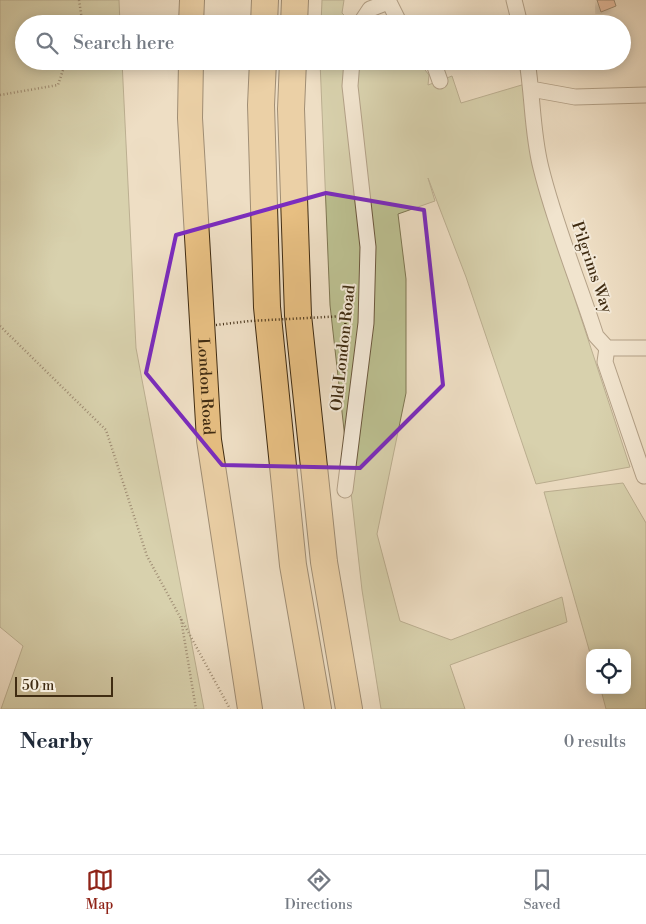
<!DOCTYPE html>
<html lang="en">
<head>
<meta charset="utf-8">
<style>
  body { margin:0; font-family:"Libre Bodoni",serif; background:#f2f2f3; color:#1f2937 }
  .controls { position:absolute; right:15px; bottom:15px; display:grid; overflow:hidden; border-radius:10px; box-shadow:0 2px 12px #0003 }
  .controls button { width:45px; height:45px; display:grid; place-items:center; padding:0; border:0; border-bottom:1px solid #e0e1e3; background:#fff; color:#1f2937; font:25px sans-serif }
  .scale { position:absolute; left:15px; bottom:12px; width:98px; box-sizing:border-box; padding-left:5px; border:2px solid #402c12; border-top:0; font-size:14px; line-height:18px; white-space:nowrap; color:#402c12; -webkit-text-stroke:4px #f4ead9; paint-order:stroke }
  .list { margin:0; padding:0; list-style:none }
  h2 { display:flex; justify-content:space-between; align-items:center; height:65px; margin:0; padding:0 20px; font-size:21px }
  h2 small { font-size:16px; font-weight:400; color:#747a83 }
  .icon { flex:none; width:28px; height:28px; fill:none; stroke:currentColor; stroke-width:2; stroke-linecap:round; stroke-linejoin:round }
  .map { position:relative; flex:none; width:646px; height:709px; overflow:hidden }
  .search { position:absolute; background:#fff; box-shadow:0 2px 12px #0003; left:15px; right:15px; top:15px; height:55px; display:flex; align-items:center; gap:12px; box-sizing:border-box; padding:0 18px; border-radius:28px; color:#747a83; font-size:19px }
  .sheet { height:145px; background:#fff }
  nav { display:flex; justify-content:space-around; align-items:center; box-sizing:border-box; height:70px; border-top:1px solid #e0e1e3; background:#fff; font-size:14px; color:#747a83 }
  nav a { display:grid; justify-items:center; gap:2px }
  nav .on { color:#8f2418 }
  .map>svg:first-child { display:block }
  .green { fill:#bcc091; stroke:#7e7652 }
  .building { fill:#e49b79; stroke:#402c12; filter:url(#shadow) }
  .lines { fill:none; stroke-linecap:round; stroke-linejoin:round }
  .street-casing { stroke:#6c583e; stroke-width:17 }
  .primary-casing { stroke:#402c12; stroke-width:26 }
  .highway-casing { stroke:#402c12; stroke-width:28 }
  .path { stroke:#402c12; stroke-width:2.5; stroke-dasharray:1 2.5; stroke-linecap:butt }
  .street { stroke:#f4ead9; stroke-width:15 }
  .primary { stroke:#e7bf82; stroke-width:24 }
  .highway { stroke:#e7bf82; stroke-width:26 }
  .path-bridge { stroke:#402c12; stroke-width:2.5; stroke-dasharray:1 2.5; stroke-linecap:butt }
  .marked { fill:none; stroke:#7b2cbf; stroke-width:4; stroke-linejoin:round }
  .labels { text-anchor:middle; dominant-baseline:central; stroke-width:4; stroke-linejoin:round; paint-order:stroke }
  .street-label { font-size:16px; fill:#402c12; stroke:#f4ead9 }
</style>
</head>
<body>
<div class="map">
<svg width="646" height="709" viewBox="0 0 646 709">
  <defs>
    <filter id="shadow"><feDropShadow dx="-4.5" dy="4.5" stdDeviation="2.5" flood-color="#0004"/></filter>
  </defs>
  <rect width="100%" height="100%" fill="#eedec4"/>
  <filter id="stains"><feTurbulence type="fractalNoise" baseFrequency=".004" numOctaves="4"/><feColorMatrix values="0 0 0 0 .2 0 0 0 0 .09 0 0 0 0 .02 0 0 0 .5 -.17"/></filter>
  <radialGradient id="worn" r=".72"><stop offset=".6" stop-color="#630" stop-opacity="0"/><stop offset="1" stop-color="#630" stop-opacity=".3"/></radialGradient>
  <path class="green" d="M0,0H119L120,24H24V61H122L136,348L204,709H1L23,646L0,627Z
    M322,0H344L342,13L353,24H321Z
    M320,61H418L429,75L428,85L452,76L461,103L525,84L541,196L630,467L536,484L466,277L428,178L435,201L398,214L406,279V393L377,534L400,621L451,640L562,597L567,622L450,665L465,709H381L362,590L330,305Z
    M623,483L646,523V709H606L601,690H627V653H590L544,492Z"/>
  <path class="building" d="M597,0H614L616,6L601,12Z"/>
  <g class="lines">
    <g class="street-casing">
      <path id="street" d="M388,0L400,24
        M514,0L520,24
        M360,24L370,9L388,2
        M433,61L440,81
        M527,61C533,97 532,133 541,168C555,225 578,280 596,336L607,348L605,362L644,476
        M531,89L575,97L646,95
        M607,348H646
        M345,490L366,323L368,247L350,86L352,61"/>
    </g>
    <g class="primary-casing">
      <g id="primary">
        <path d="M191,24L192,0"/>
        <path id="s1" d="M191,61L190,118L209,440L250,709"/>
      </g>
    </g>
    <g class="highway-casing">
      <path id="highway" d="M264,24L265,0
        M294,24L295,0
        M263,61L261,105L267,307L293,565L318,709
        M293,61L291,109L298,315L324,562L349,709"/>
    </g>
    <path class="path" d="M79,0L82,20L81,24
      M0,95L58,85L66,61
      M345,316L346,336H351
      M0,326L106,430L147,556L230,709
      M181,619L196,709"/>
    <use href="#street" class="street"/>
    <use href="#primary" class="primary"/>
    <use href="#highway" class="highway"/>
    <path class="path-bridge" d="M216,325L250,321L345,316"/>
  </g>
  <path d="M0 0H646V709H0ZM326,193L424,210L443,385L360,468L222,465L146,373L176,235Z" fill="#eedec4" fill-opacity=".55" fill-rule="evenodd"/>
  <path class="marked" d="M326,193L424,210L443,385L360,468L222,465L146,373L176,235Z"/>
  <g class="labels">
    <g class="street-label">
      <text transform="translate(592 267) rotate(71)">Pilgrims Way</text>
      <text transform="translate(343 348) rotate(-84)">Old London Road</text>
      <text stroke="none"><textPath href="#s1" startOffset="326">London Road</textPath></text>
    </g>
  </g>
  <rect width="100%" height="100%" filter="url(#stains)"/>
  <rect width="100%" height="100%" fill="url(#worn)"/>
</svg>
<div class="controls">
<button><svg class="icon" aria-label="locate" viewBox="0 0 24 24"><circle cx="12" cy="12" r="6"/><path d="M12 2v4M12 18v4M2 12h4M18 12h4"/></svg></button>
</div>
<div class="scale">50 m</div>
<div class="search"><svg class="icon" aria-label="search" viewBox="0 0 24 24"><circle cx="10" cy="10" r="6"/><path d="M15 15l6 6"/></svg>Search here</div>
</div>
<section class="sheet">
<h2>Nearby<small>0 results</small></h2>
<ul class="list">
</ul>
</section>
<nav>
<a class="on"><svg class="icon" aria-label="map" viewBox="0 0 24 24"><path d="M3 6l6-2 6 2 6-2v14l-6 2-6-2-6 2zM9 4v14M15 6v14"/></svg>Map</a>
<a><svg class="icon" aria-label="directions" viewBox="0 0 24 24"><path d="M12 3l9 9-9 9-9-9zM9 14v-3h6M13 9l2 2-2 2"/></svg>Directions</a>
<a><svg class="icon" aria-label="saved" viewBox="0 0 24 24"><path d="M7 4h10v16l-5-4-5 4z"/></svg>Saved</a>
</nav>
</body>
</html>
